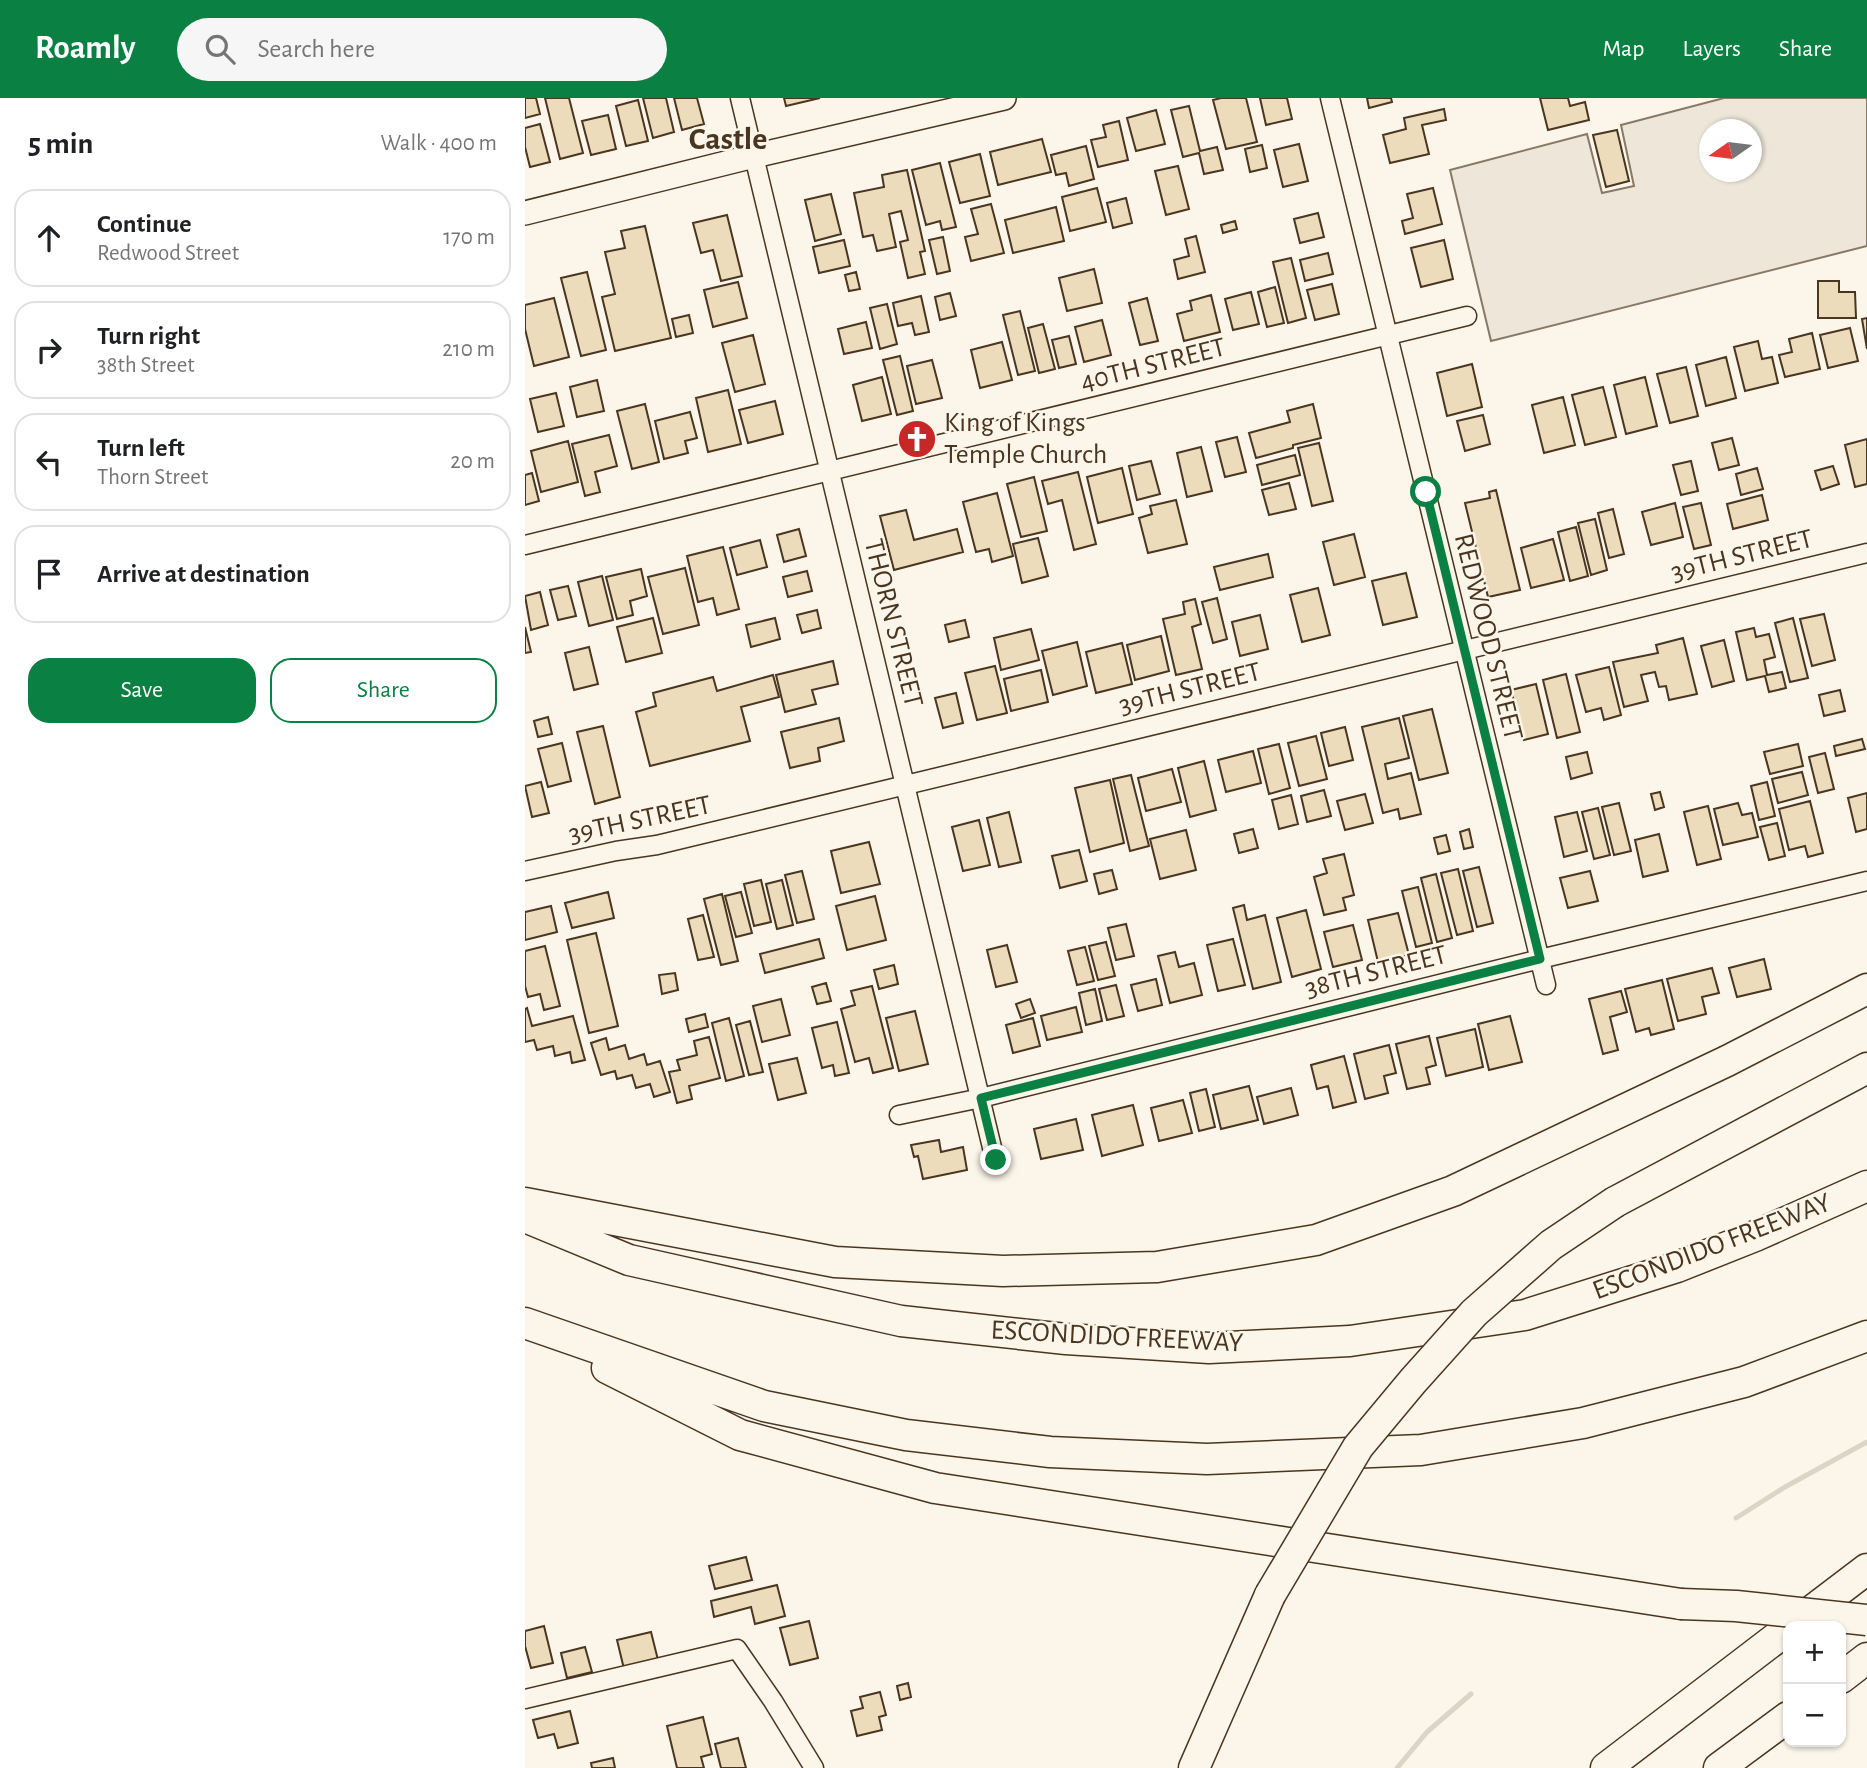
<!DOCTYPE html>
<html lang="en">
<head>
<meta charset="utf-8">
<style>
  body { margin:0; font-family:"Alegreya Sans",sans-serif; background:#f6f6f6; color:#202124 }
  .controls { position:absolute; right:21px; bottom:21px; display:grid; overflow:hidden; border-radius:14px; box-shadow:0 2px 5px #0004 }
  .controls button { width:63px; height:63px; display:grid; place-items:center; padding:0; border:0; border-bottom:2px solid #e0e0e0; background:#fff; color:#202124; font:35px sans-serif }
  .compass { position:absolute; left:1174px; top:21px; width:63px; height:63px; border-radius:50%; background:#fff; box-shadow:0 2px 5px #0004; rotate:256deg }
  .stop { position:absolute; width:21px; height:21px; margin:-16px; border:5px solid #0b8043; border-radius:50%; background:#fff }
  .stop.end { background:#0b8043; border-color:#fff; box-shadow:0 2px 7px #0008 }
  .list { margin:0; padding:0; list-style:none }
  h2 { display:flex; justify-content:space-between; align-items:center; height:91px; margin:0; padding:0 28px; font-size:30px }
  h2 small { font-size:23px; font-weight:400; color:#757577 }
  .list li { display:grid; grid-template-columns:46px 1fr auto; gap:21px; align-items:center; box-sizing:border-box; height:98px; margin:0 14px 14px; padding:0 14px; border:2px solid #e0e0e0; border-radius:21px }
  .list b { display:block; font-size:26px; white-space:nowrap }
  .list p { margin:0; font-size:23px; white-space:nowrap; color:#757577 }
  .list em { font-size:23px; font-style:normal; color:#757577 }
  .actions { display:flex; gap:14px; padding:21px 28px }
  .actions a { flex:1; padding:16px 0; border:2px solid #0b8043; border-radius:21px; text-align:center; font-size:24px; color:#0b8043 }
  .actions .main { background:#0b8043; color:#fff }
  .icon { flex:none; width:38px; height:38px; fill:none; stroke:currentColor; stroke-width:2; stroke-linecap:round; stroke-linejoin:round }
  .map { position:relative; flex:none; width:1342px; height:1670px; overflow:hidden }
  header { display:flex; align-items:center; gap:42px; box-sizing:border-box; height:98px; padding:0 35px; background:#0b8043; color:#fff }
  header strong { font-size:33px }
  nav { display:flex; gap:38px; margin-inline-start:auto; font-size:24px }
  .search { width:490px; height:63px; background:#f6f6f6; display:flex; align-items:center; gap:18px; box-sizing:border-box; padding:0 24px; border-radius:38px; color:#757577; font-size:26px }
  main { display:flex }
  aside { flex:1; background:#fff }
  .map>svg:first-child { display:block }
  .green { fill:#ede6d9; stroke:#887966; stroke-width:2; fill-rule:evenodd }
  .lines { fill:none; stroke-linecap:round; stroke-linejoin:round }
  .stream { stroke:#dcd4c6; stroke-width:5 }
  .building { fill:#ecdcbc; stroke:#4a3520; stroke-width:2 }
  .street-casing { stroke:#4a3520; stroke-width:21 }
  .secondary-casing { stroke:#4a3520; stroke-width:26 }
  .highway-casing { stroke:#4a3520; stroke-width:33 }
  .street { stroke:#fbf6e9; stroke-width:18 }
  .secondary { stroke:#fbf6e9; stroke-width:23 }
  .highway { stroke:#fbf6e9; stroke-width:30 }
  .highway-bridge-casing { stroke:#4a3520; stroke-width:33; stroke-linecap:butt }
  .highway-bridge { stroke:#fbf6e9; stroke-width:30 }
  .route { stroke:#0b8043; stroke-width:9 }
  .labels { text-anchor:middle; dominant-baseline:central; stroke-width:5; stroke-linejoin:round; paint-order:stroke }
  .street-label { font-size:28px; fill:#4a3520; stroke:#fbf6e9 }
  .poi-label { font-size:28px; fill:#4a3520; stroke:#fbf6e9; text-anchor:start }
  .quarter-label { font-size:32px; font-weight:bold; fill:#4a3520; stroke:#fbf6e9 }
</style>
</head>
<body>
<header>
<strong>Roamly</strong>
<div class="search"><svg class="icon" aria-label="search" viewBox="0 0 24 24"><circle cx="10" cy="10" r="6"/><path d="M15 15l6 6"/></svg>Search here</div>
<nav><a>Map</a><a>Layers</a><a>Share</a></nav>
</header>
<main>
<aside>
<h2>5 min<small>Walk · 400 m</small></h2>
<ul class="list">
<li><svg class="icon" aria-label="ahead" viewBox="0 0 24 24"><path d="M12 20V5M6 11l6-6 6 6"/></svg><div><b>Continue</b><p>Redwood Street</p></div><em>170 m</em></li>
<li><svg class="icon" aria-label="right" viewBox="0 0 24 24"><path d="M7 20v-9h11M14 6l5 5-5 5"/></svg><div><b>Turn right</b><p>38th Street</p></div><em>210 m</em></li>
<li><svg class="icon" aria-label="left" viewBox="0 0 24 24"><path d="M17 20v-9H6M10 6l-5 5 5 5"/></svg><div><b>Turn left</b><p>Thorn Street</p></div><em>20 m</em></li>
<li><svg class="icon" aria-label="arrive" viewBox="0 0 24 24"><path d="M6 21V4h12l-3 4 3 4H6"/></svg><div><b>Arrive at destination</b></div></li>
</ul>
<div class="actions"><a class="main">Save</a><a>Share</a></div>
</aside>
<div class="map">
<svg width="1342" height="1670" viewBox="0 0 1342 1670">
  <rect width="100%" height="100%" fill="#fbf6e9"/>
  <path class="green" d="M1199,0H1342V148L966,243L925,72L1062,36L1077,95L1109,88L1096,27ZM1184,32H1226V74H1184Z"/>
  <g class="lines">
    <path class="stream" d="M1211,1420L1260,1389L1342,1344
      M872,1670L902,1634L946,1596"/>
  </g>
  <path class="building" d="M0,0H11L15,16L0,20Z
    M20,0H44L58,55L35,61Z
    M118,0H141L149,34L128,40Z
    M149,0H172L179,26L157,32Z
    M259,0H295L261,8Z
    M696,0H721L732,44L701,51L688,2Z
    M735,0H762L767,21L741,27Z
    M842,0H866L867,4L844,10Z
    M1015,0H1043L1045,8L1060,4L1064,22L1023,32Z
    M113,2L123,43L101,48L91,8Z
    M664,8L675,53L692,49L698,72L679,76L674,55L658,59L646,12Z
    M919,11L921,22L897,27L904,56L865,65L858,37L881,31L879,20Z
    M631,12L640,46L611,53L602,20Z
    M83,17L91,51L66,57L57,23Z
    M594,23L603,62L573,69L566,42L581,39L578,27Z
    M15,26L25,64L5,69L0,49V30Z
    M1092,32L1104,83L1081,89L1068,37Z
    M517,41L526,74L473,87L465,54Z
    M774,46L783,83L758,89L749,52Z
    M737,47L742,70L725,74L720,51Z
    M561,48L569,81L544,88L541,75L531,77L526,57Z
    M455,56L465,98L435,105L424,64Z
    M415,65L431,129L417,132L415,123L401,127L387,72Z
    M653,68L664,111L641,117L630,73Z
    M382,72L400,153L395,154L400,176L383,180L375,144L383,142L376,113L364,116L371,149L352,153L348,137L338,139L329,95L359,89L357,77Z
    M572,90L581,124L545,133L537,99Z
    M908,90L917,126L880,136L877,123L888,120L882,96Z
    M306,96L316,136L290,143L280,102Z
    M601,100L607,125L588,130L582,105Z
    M466,106L479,155L446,163L440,139L453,136L446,111Z
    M531,109L539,143L488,155L480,122Z
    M793,115L799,139L775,145L769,121Z
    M202,117L217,178L196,183L188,152L176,155L168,125Z
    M710,123L712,131L698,135L696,127Z
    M120,128L146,240L90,253L77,199L90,196L80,154L100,150L96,133Z
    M671,138L680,174L653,181L649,162L664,158L660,141Z
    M418,139L425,173L412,176L404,142Z
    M319,142L325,168L294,175L288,149Z
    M919,142L928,181L896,189L886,150Z
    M803,155L808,176L780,183L775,162Z
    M766,160L781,220L763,225L748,164Z
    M569,171L577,205L542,213L534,180Z
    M62,174L81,252L56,258L36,180Z
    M331,174L335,191L324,193L320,177Z
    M1293,183H1314V194H1330L1331,220H1293Z
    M213,184L222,220L188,229L179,192Z
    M807,186L814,216L790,222L782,192Z
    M750,189L759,225L742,229L733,194Z
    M726,194L734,226L708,232L700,201Z
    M425,195L431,218L415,222L410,199Z
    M686,197L695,234L659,243L652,216L667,212L665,203Z
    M396,198L404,234L390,237L387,225L373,228L368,205Z
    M29,200L44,259L9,268L0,231V207Z
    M622,200L633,243L615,247L604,205Z
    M362,206L372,246L355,251L345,210Z
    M495,213L510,273L493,277L478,217Z
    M164,217L168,235L151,239L147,221Z
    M1342,220V251L1337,221Z
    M577,222L586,257L559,264L550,229Z
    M341,224L347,250L319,256L313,231Z
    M518,226L530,271L514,275L503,230Z
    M1325,230L1333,263L1303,270L1295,237Z
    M1287,235L1295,271L1260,279L1254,257L1267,254L1264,241Z
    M228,237L240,286L210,294L197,245Z
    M544,238L551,266L534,270L527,242Z
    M1233,243L1237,261L1247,259L1253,285L1220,293L1209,249Z
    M477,244L487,282L455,290L446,252Z
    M375,258L388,313L372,317L358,262Z
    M1201,259L1211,300L1181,308L1171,267Z
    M407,262L417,300L391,306L382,268Z
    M947,266L957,309L922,318L912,275Z
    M1161,269L1173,318L1145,325L1132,276Z
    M357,279L366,316L337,323L328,287Z
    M1120,279L1132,328L1101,336L1089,287Z
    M72,282L79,313L52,319L45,289Z
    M1078,289L1091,339L1060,347L1047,297Z
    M203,292L216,346L183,354L171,300Z
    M31,295L39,328L13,334L5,301Z
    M1038,299L1050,347L1019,355L1007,307Z
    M250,303L258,336L223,345L214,312Z
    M120,306L134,364L107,371L92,313Z
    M788,306L796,340L768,347V350L731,360L724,335L765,324L762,313Z
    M165,314L172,340L160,343L163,355L139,361L130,323Z
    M958,317L965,346L940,353L932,323Z
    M84,337L92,368L70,374L75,394L60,398L47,346Z
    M712,339L721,374L700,379L691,344Z
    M1207,340L1214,367L1194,372L1187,345Z
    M1342,341V386L1330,389L1320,347Z
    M43,343L53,384L16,394L6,353Z
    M794,345L808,403L787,408L773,350Z
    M676,349L687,393L662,399L652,355Z
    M770,357L775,377L737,387L732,367Z
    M626,363L635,396L612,402L604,368Z
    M1166,363L1173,393L1156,397L1148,367Z
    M1308,368L1314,386L1296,392L1290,373Z
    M597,370L608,416L573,425L562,379Z
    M1232,370L1238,391L1216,397L1211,376Z
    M553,374L571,446L549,452L537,402L523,406L517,383Z
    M7,375L14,403L0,407V377Z
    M509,379L522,433L496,439L482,386Z
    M764,385L771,411L744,417L737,392Z
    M971,392L995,492L963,499L940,405L965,400L964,394Z
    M472,395L488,458L467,464L464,451L451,454L438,404Z
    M1237,397L1243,422L1208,431L1202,406Z
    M651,402L662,446L623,455L614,420L627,416L625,408Z
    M1150,405L1158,439L1126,447L1117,414Z
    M1176,405L1186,447L1169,451L1158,409Z
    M1088,411L1099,456L1084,460L1073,415Z
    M381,412L389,442L432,431L438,454L369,472L355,418Z
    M1070,421L1082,472L1066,477L1053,425Z
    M1051,429L1063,478L1045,483L1033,434Z
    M274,431L281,458L259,464L252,437Z
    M829,436L840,479L809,487L798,444Z
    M513,440L523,478L497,485L488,446Z
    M1028,441L1039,482L1006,490L996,450Z
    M235,442L242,469L212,477L205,450Z
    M198,449L214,511L192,517L188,500L173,504L162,458Z
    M743,456L748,479L695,492L689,469Z
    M160,470L174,527L138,536L123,479Z
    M116,471L122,498L105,503L108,517L92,521L81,479Z
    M282,473L287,493L263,499L258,479Z
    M881,475L892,519L858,527L847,483Z
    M77,478L88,522L64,528L53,484Z
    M43,488L51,518L33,522L25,492Z
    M793,490L805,537L777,544L765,497Z
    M15,494L23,527L6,532L0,498Z
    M692,500L702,541L688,545L677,504Z
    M670,501L676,526L667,529L677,571L651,577L638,521L660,516L658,504Z
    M292,512L296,530L277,535L272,517Z
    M1299,516L1310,562L1287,568L1275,521Z
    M735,517L743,551L715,558L707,524Z
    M128,520L137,555L101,564L92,529Z
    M250,520L255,541L226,549L221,527Z
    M1268,520L1283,580L1265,584L1250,525Z
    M440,522L444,539L424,544L420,527Z
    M0,529L6,554L0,555Z
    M1229,530L1231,539L1244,536L1250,559L1239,562L1242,577L1257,574L1261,590L1244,594L1240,578L1222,582L1211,534Z
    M506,531L514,562L476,572L469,540Z
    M636,538L644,573L610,582L602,547Z
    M1158,540L1172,596L1144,602L1141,588L1134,589L1130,574L1116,577L1123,603L1099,609L1088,564L1133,555L1131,547Z
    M1199,542L1209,583L1187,589L1176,548Z
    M552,544L562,588L528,597L517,553Z
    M597,545L607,586L571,595L561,554Z
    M64,549L73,586L49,592L40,555Z
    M308,563L313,586L287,592L291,606L260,614L251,577Z
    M470,568L482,615L452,622L440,575Z
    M1084,569L1096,617L1079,622L1076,610L1061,614L1051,577Z
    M516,572L523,604L486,613L479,581Z
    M1041,576L1055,634L1032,640L1018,582Z
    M248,577L254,599L216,609L225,643L125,668L111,614L131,608L128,595L188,579L192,593Z
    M1011,586L1023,636L999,642L986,592Z
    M1315,592L1320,613L1299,618L1294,597Z
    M431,595L438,625L418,630L410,600Z
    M907,611L923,675L894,682L878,618Z
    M23,619L27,636L13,639L9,623Z
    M314,620L319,643L293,650L295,663L265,670L256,634Z
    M874,620L884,660L860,666L863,681L886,675L896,716L875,721L873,711L858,715L837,629Z
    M78,628L95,699L70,706L52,634Z
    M820,629L828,662L804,668L796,635Z
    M791,638L802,681L774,688L763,645Z
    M1337,641L1340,651L1311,658L1309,648Z
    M37,645L46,683L23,689L13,651Z
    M754,646L765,690L744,696L733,651Z
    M1273,646L1278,668L1245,676L1239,654Z
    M728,653L736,685L701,694L693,662Z
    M1062,654L1067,675L1046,681L1041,659Z
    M1300,655L1309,691L1293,695L1284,659Z
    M679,663L691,712L665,719L653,670Z
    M647,671L656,704L621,713L613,680Z
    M1277,674L1283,697L1253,705L1247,681Z
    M606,677L624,748L605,753L588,681Z
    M585,682L599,745L565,754L550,690Z
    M16,684L24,715L7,719L0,688Z
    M1242,684L1250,718L1234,722L1226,688Z
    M799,692L806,718L782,724L776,698Z
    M1135,694L1139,709L1130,712L1126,696Z
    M1342,695V731L1331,734L1323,700Z
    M840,696L848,725L820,732L812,703Z
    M766,697L773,726L754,731L747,702Z
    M1285,703L1298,755L1283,759L1280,748L1264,752L1254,711Z
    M1094,705L1106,753L1089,757L1077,709Z
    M1213,705L1217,717L1227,715L1233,739L1198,747L1189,711Z
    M1183,708L1196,761L1172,767L1159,714Z
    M1073,710L1085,757L1069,761L1057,714Z
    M484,714L496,764L474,769L462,720Z
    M1052,714L1062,753L1039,759L1030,719Z
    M454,722L465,767L438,773L427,729Z
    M1252,725L1260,758L1244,762L1235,729Z
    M728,731L733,750L714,755L709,736Z
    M944,731L948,749L939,751L935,734Z
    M661,732L671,772L635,781L625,741Z
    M1134,736L1143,773L1118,779L1110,742Z
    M921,737L925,753L913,756L909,740Z
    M344,744L355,786L316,795L306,753Z
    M554,752L562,783L535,790L527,758Z
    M819,756L829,797L818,800L821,812L799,817L789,779L802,775L798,761Z
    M954,769L968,825L952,829L938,773Z
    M933,771L948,833L932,837L916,775Z
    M587,772L592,791L574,796L569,776Z
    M277,773L289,821L272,825L260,777Z
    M1065,773L1073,803L1043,810L1035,780Z
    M911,776L927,840L912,844L896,780Z
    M236,782L246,824L229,828L219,786Z
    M257,782L268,827L252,831L241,786Z
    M893,789L907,845L891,849L877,793Z
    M83,794L89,820L47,830L40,805Z
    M216,794L227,835L211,839L200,798Z
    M197,796L213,863L196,867L179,801Z
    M350,798L361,842L322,852L311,808Z
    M719,807L722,822L740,817L756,884L728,891L708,810Z
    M26,808L32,834L0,842V814Z
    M781,812L796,871L767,879L752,820Z
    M873,815L884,857L853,864L843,822Z
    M178,817L189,859L173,862L163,821Z
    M601,826L609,858L591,862L583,830Z
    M828,827L837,862L808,869L799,834Z
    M71,835L93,928L64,935L42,842Z
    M294,841L299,860L240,875L235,856Z
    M708,841L720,887L693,893L682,847Z
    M581,844L590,878L573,882L564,848Z
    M482,847L492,884L471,889L462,852Z
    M20,848L35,908L19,912L15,896L3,899L0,888V853Z
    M560,849L569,883L552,887L543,853Z
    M650,854L654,869L669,865L677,897L645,905L633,858Z
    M1239,861L1246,891L1212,899L1204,870Z
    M369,867L373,886L354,891L349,872Z
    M1187,870L1194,895L1177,899L1181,916L1153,923L1142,881Z
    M150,875L153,892L137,896L134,877Z
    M631,881L637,907L613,913L606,887Z
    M1137,882L1149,931L1126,937L1124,930L1111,934L1100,891Z
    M301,885L306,903L292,906L287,889Z
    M591,887L599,918L582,922L574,891Z
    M347,888L368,970L348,975L344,960L330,964L316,911L330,907L326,893Z
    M570,891L577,923L561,927L554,895Z
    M1096,893L1102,914L1085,919L1093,952L1078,956L1064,901Z
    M256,901L265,937L237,944L228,908Z
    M505,901L510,915L496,920L491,906Z
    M551,909L557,934L522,942L516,918Z
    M2,910L7,928L48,918L60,962L47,965L45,954L30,958L28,948L12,952L9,942L0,944V911Z
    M390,913L403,966L374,973L361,920Z
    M180,916L183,929L164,934L161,921Z
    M985,918L997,964L964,972L953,926Z
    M204,920L219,978L201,983L187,925Z
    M508,920L515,948L488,955L481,927Z
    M225,923L238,974L224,977L211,927Z
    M312,924L324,975L310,978L308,967L297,970L287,930Z
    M950,931L958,969L921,978L912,940Z
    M904,938L911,967L901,970L905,986L882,991L871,946Z
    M184,939L195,980L164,988L167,1001L152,1005L144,974L155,972L152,962L172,957L169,943Z
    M81,940L84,952L100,947L104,961L119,956L122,967L135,963L145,994L129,999L125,986L111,990L107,977L92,981L90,973L76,977L66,945Z
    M864,947L871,975L859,978L863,995L840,1001L829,956Z
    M819,958L831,1004L808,1010L803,988L792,991L786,967Z
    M272,960L281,995L253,1002L244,966Z
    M724,988L733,1022L696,1031L688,997Z
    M766,990L773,1017L739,1026L732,999Z
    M681,991L690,1029L674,1033L665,995Z
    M658,1002L667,1035L634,1043L626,1010Z
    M608,1007L618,1047L577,1058L567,1017Z
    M551,1021L558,1052L516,1061L509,1031Z
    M414,1042L416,1054L438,1049L442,1072L398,1081L393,1058L389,1059L386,1047Z
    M221,1459L227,1482L190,1491L184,1468Z
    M252,1487L260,1518L230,1526L226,1509L189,1519L186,1503Z
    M284,1523L293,1560L265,1567L255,1530Z
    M19,1528L28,1565L6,1570L0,1548V1533Z
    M126,1534L134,1566L100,1575L92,1542Z
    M60,1549L67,1574L42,1580L36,1555Z
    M383,1585L386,1599L375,1602L372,1588Z
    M355,1594L361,1617L354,1619L357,1632L332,1638L326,1613L338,1610L335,1599Z
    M45,1613L53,1645L33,1650L29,1636L13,1640L8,1622Z
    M178,1619L187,1656L176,1659L179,1670H152L142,1628Z
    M213,1640L221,1670H196L190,1646Z
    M88,1660L90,1670H67L66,1665Z"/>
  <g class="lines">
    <g class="street-casing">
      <path id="street" d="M215,0L470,1062
        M805,0L1021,887
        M0,447L942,218
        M0,773L91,753L132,747L1342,455
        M374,1017L456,1000L1015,861L1342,783
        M0,1601L212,1551L248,1603L289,1670"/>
    </g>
    <g class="secondary-casing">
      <path id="secondary" d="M0,115L229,58L479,0"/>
    </g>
    <g class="highway-casing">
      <path id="highway" d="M1090,1104L1342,970
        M0,1105L310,1164L478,1173L632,1169L791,1142L928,1093L1202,963L1342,891
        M0,1119L104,1162L376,1223L541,1241L684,1250L825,1243L1000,1217L1152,1169L1230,1138L1342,1088
        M0,1225L239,1308L381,1337L525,1354L682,1361L896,1352L1058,1325L1219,1284L1342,1238
        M82,1270L215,1337L410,1390L1156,1506
        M1267,1528L1342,1471
        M1316,1580L1342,1560
        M669,1670L745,1497
        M1081,1670L1263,1531
        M1194,1670L1263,1619"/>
    </g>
    <use href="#street" class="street"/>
    <use href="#secondary" class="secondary"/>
    <use href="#highway" class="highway"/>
    <g class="highway-bridge-casing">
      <path id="highway-bridge" d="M745,1497L833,1349L888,1283L949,1215L1026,1147L1090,1104
        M1156,1506L1211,1508L1342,1522"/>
    </g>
    <use href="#highway-bridge" class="highway-bridge"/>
  </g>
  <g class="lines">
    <path class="route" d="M471,1062L456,1000L1015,861L901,394"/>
  </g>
  <defs>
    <g id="church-disc" transform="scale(2.0125)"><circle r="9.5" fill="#c62828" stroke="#fbf6e9"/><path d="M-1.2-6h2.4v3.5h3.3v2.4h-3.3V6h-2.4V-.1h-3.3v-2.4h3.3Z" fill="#fff"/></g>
  </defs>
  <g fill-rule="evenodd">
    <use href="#church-disc" x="392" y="341"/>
  </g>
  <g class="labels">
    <g class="street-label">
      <text transform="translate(628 267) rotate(-14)">40TH STREET</text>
      <text transform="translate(1217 458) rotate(-14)">39TH STREET</text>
      <text transform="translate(368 525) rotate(76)">THORN STREET</text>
      <text transform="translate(963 539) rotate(76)">REDWOOD STREET</text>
      <text transform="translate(665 591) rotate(-14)">39TH STREET</text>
      <text transform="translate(115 722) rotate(-12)">39TH STREET</text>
      <text transform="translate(851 874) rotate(-14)">38TH STREET</text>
      <text transform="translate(1187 1149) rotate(-21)">ESCONDIDO FREEWAY</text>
      <text transform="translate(592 1239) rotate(3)">ESCONDIDO FREEWAY</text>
    </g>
    <g class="poi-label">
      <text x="419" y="325">King of Kings<tspan x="419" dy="32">Temple Church</tspan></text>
    </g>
    <g class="quarter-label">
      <text x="203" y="41">Castle</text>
    </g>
  </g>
</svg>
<div class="controls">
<button>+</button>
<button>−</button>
</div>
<svg class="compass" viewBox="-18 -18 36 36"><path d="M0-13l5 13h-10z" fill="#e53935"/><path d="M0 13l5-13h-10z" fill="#757577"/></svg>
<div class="stop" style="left:901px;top:394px"></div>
<div class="stop end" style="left:471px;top:1062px"></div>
</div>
</main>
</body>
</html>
